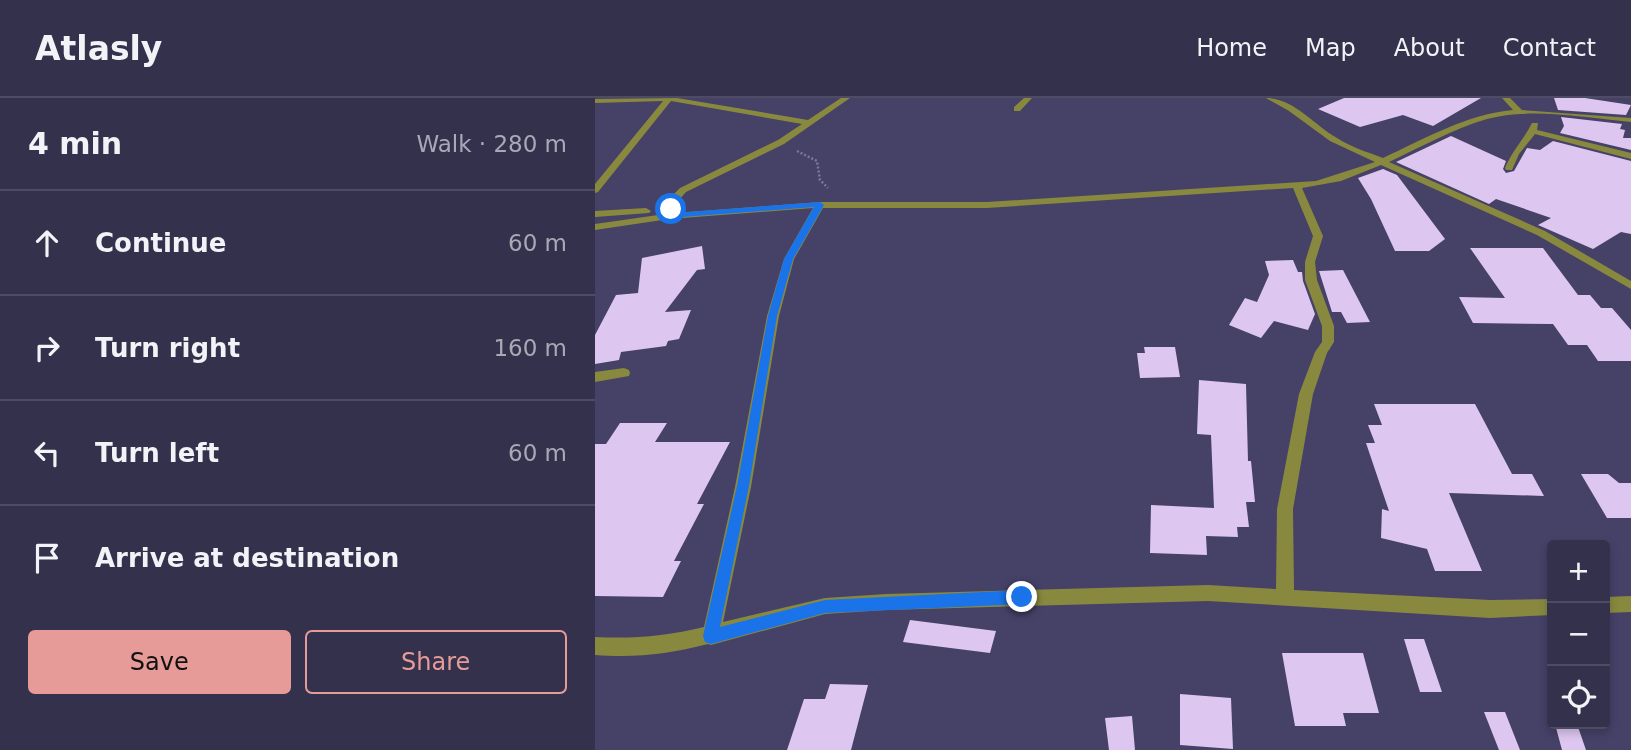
<!DOCTYPE html>
<html lang="en">
<head>
<meta charset="utf-8">
<style>
  body { margin:0; font-family:"DejaVu Sans",sans-serif; background:#3c3954; color:#f1f3f6 }
  .controls { position:absolute; right:21px; bottom:21px; display:grid; overflow:hidden; border-radius:7px; box-shadow:0 4px 10px #0003 }
  .controls button { width:63px; height:63px; display:grid; place-items:center; padding:0; border:0; border-bottom:2px solid #4e4c65; background:#34314d; color:#f1f3f6; font:35px sans-serif }
  .stop { position:absolute; width:21px; height:21px; margin:-16px; border:5px solid #1a73e8; border-radius:50%; background:#fff }
  .stop.end { background:#1a73e8; border-color:#fff; box-shadow:0 2px 7px #0008 }
  .list { margin:0; padding:0; list-style:none }
  h2 { display:flex; justify-content:space-between; align-items:center; height:91px; margin:0; padding:0 28px; font-size:30px }
  h2 small { font-size:23px; font-weight:400; color:#a9a9b6 }
  .list li { display:grid; grid-template-columns:46px 1fr auto; gap:21px; align-items:center; box-sizing:border-box; height:105px; padding:0 28px; border-top:2px solid #4e4c65 }
  .list b { display:block; font-size:26px; white-space:nowrap }
  .list em { font-size:23px; font-style:normal; color:#a9a9b6 }
  .actions { display:flex; gap:14px; padding:21px 28px }
  .actions a { flex:1; padding:16px 0; border:2px solid #e69b98; border-radius:7px; text-align:center; font-size:24px; color:#e69b98 }
  .actions .main { background:#e69b98; color:#111 }
  .icon { flex:none; width:38px; height:38px; fill:none; stroke:currentColor; stroke-width:2; stroke-linecap:round; stroke-linejoin:round }
  .map { position:relative; flex:none; width:1036px; height:652px; overflow:hidden }
  header { display:flex; align-items:center; gap:42px; box-sizing:border-box; height:98px; padding:0 35px; background:#34314d; border-bottom:2px solid #4e4c65 }
  header strong { font-size:33px }
  nav { display:flex; gap:38px; margin-inline-start:auto; font-size:24px }
  main { display:flex }
  aside { flex:1; background:#34314d }
  .map>svg:first-child { display:block }
  .building { fill:#ddc7f0 }
  .lines { fill:none; stroke-linecap:round; stroke-linejoin:round }
  .path { stroke:#7c7898; stroke-width:2.5; stroke-dasharray:2 2; stroke-linecap:butt }
  .minor { fill:#88893f; fill-rule:evenodd }
  .route { fill:#1a73e8 }
</style>
</head>
<body>
<header>
<strong>Atlasly</strong>
<nav><a>Home</a><a>Map</a><a>About</a><a>Contact</a></nav>
</header>
<main>
<aside>
<h2>4 min<small>Walk · 280 m</small></h2>
<ul class="list">
<li><svg class="icon" aria-label="ahead" viewBox="0 0 24 24"><path d="M12 20V5M6 11l6-6 6 6"/></svg><div><b>Continue</b></div><em>60 m</em></li>
<li><svg class="icon" aria-label="right" viewBox="0 0 24 24"><path d="M7 20v-9h11M14 6l5 5-5 5"/></svg><div><b>Turn right</b></div><em>160 m</em></li>
<li><svg class="icon" aria-label="left" viewBox="0 0 24 24"><path d="M17 20v-9H6M10 6l-5 5 5 5"/></svg><div><b>Turn left</b></div><em>60 m</em></li>
<li><svg class="icon" aria-label="arrive" viewBox="0 0 24 24"><path d="M6 21V4h12l-3 4 3 4H6"/></svg><div><b>Arrive at destination</b></div></li>
</ul>
<div class="actions"><a class="main">Save</a><a>Share</a></div>
</aside>
<div class="map">
<svg width="1036" height="652" viewBox="0 0 1036 652">
  <rect width="100%" height="100%" fill="#464167"/>
  <path class="building" d="M749,0H886L838,28L808,17L765,29L723,11Z
    M959,0H990L1036,7L1031,17L963,12Z
    M966,19L1027,26L1025,31L1030,32L1028,40H1036V52L965,35L969,28Z
    M856,38L911,63L908,71L911,75L919,73L932,50L945,52L958,43L1036,63V136L1026,134L998,151L943,127L956,120L901,101L894,106L801,64Z
    M788,71L802,77L850,141L834,153H800L776,101L763,80Z
    M107,148L110,171L102,172L70,214L96,212L84,241L73,243L71,248L26,254L24,262L0,266V237L21,197L43,195L47,160Z
    M875,150H948L983,197H995L1006,210H1017L1036,232V263H1003L992,247H973L958,226L878,225L864,199L910,200Z
    M698,162L703,174H707L708,183L720,216L713,232L679,223L666,240L634,227L650,200L662,204L674,177L670,163Z
    M748,172L775,224L752,225L746,214H737L724,173Z
    M549,249H580L585,279L545,280L542,255H550Z
    M604,282L651,286L653,363H656L660,404H651L654,429H642L643,439L611,438L612,457L555,455L556,407L619,410L616,337L602,336Z
    M779,306H880L917,376H937L949,398L854,395L887,473H840L832,451L786,440L787,411L794,413L771,345H780L773,327H787Z
    M25,325H72L60,344H135L102,406H109L79,463H86L68,499L0,498V346H11Z
    M986,376H1013L1024,385H1036V420H1012Z
    M315,522L401,533L395,555L308,544Z
    M809,541H829L847,594H825Z
    M687,555H768L784,615H748L751,628H700Z
    M235,586L273,587L256,652H192L209,601H230Z
    M585,596L636,600L638,651L585,647Z
    M889,614H910L925,652H904Z
    M537,618L540,652H514L510,620Z
    M960,626H982L991,652H967Z"/>
  <g class="lines">
    <path class="path" d="M202,53L222,63L225,82L233,90"/>
    <path class="minor" d="M82,0L213,22L246,0H255L189,46L91,94L83,103L80,115L225,104H392L721,83L780,64L735,43L694,13L671,0C699,0 719,27 742,40C756,49 772,54 788,60C829,41 872,16 918,12L907,0H915L927,12L1036,20V24C991,20 935,9 892,21C858,31 826,49 794,64L950,133L1036,183V191L942,137L786,67L746,83L707,90L728,138L720,164L722,182L739,228V244L732,255L718,296L698,411L699,492L895,502L957,501V517L895,520L613,503L291,512L230,516L116,547L113,546C73,556 42,560 0,557V539C38,541 72,538 109,529L140,389L172,218L189,161L218,110L74,121L0,132V126L70,116L73,102L85,90L183,42L207,26L76,3L3,94L0,95V86L68,3L0,5V1ZM698,90L718,138L710,164V182L727,228V244L720,254L704,296L682,411L681,491L613,487L291,496L230,500L128,524L156,389L184,218L199,161L228,110H392Z
      M429,0H437L425,13H419V9Z
      M937,25H943L942,32L1036,55V61L940,36L924,56L917,72H911L910,70C917,53 929,41 937,25Z
      M51,110L56,113L54,115L0,119V113Z
      M29,270L34,272L35,275L34,278L0,284V274Z
      M1036,498V514L1010,515V499Z"/>
  </g>
  <path class="route" d="M225,104L229,107L198,161L182,218L154,388L125,529L230,502L427,492L434,499L427,506L230,515L116,546L110,544L108,538L142,388L173,218L189,161L219,109L74,120L70,118L72,111L78,109L79,115Z"/>
</svg>
<div class="controls">
<button>+</button>
<button>−</button>
<button><svg class="icon" aria-label="locate" viewBox="0 0 24 24"><circle cx="12" cy="12" r="6"/><path d="M12 2v4M12 18v4M2 12h4M18 12h4"/></svg></button>
</div>
<div class="stop" style="left:76px;top:111px"></div>
<div class="stop end" style="left:427px;top:499px"></div>
</div>
</main>
</body>
</html>
